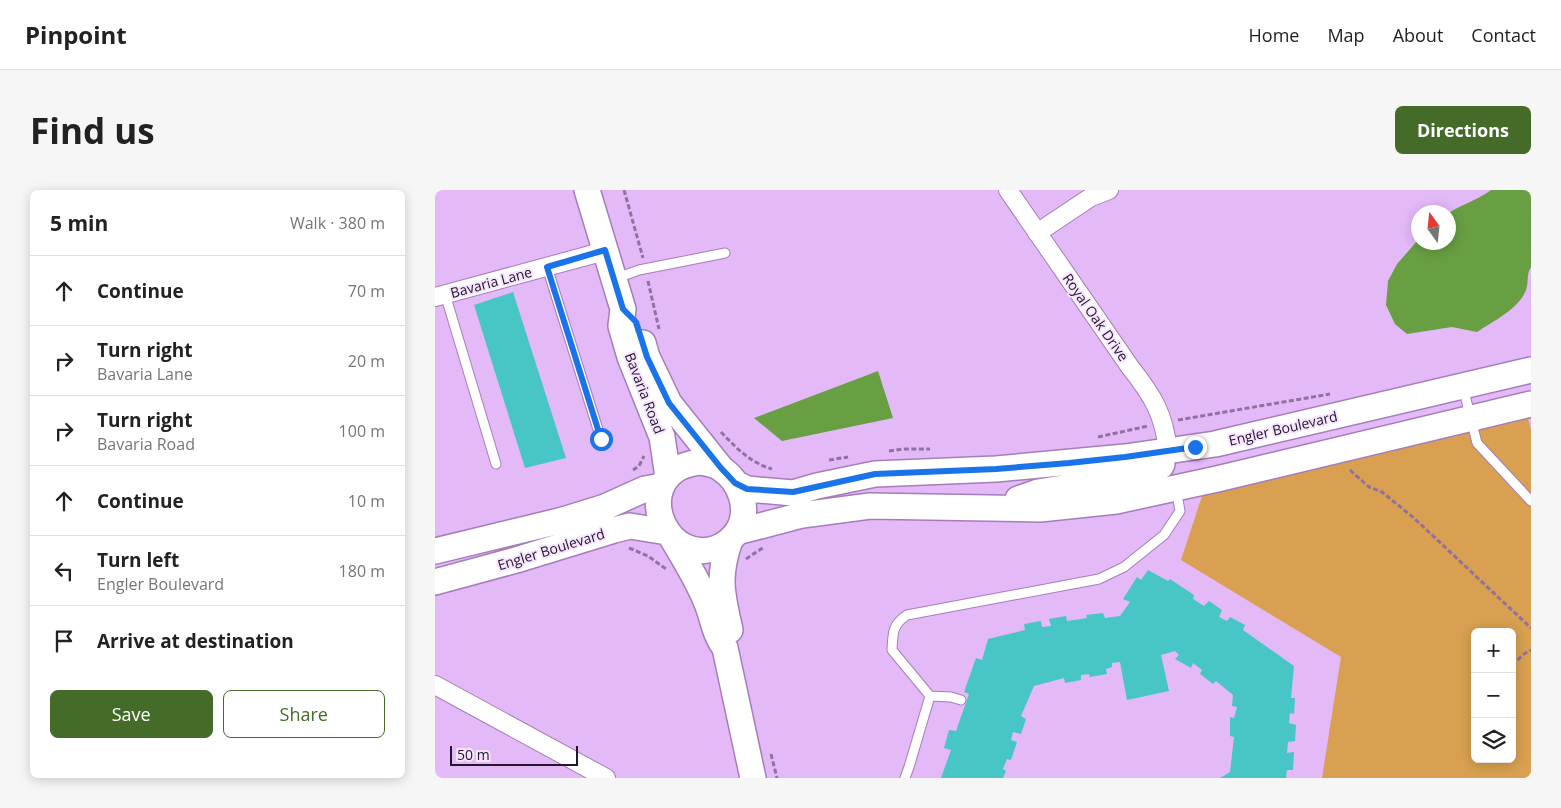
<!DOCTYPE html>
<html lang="en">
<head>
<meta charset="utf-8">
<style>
  body { margin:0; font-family:"Open Sans",sans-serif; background:#f6f6f6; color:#222 }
  .controls { position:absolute; right:15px; bottom:15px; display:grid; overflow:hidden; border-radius:8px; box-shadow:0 2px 12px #0003 }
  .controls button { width:45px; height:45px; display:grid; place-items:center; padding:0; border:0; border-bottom:1px solid #e0e0e0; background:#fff; color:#222; font:25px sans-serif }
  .compass { position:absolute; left:976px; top:15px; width:45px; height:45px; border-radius:50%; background:#fff; box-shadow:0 2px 12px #0003; rotate:345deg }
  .scale { position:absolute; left:15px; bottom:12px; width:128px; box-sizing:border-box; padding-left:5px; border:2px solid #26162d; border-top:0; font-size:14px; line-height:18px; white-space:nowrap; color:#26162d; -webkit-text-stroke:4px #f6e5ff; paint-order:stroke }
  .stop { position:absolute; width:15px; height:15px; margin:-11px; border:4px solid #1a73e8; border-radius:50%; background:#fff }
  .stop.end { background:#1a73e8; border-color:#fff; box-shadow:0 1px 5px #0008 }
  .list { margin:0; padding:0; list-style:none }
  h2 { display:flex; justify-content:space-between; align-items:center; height:65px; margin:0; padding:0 20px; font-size:21px }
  h2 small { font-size:16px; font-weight:400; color:#767676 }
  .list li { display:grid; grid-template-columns:32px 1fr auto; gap:15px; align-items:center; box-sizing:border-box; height:70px; padding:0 20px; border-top:1px solid #e0e0e0 }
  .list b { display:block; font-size:19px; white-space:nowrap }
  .list p { margin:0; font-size:16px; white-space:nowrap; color:#767676 }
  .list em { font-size:16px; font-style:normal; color:#767676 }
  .actions { display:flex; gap:10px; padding:15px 20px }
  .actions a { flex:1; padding:11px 0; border:1px solid #446c28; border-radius:8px; text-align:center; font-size:18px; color:#446c28 }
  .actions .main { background:#446c28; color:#fff }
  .icon { flex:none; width:28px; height:28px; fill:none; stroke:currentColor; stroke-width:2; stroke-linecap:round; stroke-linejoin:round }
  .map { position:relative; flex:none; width:1096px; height:588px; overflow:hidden; border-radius:8px }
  header { display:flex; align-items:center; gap:30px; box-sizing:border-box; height:70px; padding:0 25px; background:#fff; border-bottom:1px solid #e0e0e0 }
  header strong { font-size:24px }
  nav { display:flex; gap:28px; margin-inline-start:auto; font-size:18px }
  .intro { display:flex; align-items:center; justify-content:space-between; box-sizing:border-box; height:120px; padding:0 30px }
  h1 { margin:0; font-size:35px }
  .button { padding:12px 22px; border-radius:8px; background:#446c28; color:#fff; font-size:18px; font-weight:700 }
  main { display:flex; gap:30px; padding:0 30px }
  aside { flex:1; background:#fff; border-radius:8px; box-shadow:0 2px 12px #0003 }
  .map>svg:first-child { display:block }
  .green { fill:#d8a050; fill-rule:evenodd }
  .water { fill:#689f43 }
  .building { fill:#48c6c5 }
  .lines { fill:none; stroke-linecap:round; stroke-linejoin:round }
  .lane-casing { stroke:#a57eb9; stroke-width:11 }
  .street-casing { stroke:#a57eb9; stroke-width:20 }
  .secondary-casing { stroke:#a57eb9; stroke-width:28 }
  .path { stroke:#90729f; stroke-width:3; stroke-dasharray:5 2.5; stroke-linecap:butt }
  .lane { stroke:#fff; stroke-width:9 }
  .street { stroke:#fff; stroke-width:18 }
  .secondary { stroke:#fff; stroke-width:25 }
  .route { stroke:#1a73e8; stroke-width:6 }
  .labels { text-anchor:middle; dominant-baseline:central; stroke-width:4; stroke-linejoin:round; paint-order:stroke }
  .street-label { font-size:14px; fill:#26162d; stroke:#f6e5ff }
</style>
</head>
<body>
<header>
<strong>Pinpoint</strong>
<nav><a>Home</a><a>Map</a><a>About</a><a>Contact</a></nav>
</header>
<div class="intro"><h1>Find us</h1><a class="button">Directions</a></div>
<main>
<aside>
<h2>5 min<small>Walk · 380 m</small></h2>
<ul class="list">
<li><svg class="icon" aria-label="ahead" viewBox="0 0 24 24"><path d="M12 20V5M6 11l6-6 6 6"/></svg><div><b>Continue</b></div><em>70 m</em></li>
<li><svg class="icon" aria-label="right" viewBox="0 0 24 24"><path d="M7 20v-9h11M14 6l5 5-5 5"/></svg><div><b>Turn right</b><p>Bavaria Lane</p></div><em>20 m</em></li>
<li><svg class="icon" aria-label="right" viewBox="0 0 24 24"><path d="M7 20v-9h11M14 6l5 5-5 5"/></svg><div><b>Turn right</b><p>Bavaria Road</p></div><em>100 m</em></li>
<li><svg class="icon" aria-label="ahead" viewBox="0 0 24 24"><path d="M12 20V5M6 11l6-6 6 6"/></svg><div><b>Continue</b></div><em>10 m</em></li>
<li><svg class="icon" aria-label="left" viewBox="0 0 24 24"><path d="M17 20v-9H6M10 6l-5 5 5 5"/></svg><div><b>Turn left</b><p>Engler Boulevard</p></div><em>180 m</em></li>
<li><svg class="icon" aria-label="arrive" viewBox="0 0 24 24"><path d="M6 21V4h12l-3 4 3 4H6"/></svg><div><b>Arrive at destination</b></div></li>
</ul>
<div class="actions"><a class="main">Save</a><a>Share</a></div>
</aside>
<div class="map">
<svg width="1096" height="588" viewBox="0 0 1096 588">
  <rect width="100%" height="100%" fill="#e3b9f8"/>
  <path class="green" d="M1092,224L1096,240V588H887L906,467L746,370L768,303ZM1040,442H1077V569H1040Z"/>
  <path class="water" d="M1056,0H1096V77C1091,85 1094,92 1091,100C1084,119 1058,131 1042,142L1017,137L972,144L960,134L951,115L953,91L962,74L983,50L984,52H1014V23C1027,14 1043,10 1056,0Z
    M443,181L458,228L347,251L319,228Z"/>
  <path class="building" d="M78,102L131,268L90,278L39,115Z
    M713,380L733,391L735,389L759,405L758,409L769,416L774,411L787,420L784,427L792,431L795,427L810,435L808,440L859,476L856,508H860L859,524L855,523L854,533L861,535L860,551L853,552L852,563L859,562L858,580H852L851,588H785L795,582L799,547L795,546V527L799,528L802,517L797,516L798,505L781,491L778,494L765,484L767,480L758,473L756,478L740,469L744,465L740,461L726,465L734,501L692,510L685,472L677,473V477L671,479L672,484L655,487L654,484L646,485V490L630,493L629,488L599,496L586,526L591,529L586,544L578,542L576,550L582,552L576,570L572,569L568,579L571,581L568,588H506L516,560L509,558L514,540L521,541L534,504L529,502L541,468L547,470L553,449L590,440L589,434L606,431L607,437L616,436L614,429L631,426L632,431L652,428L651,425L668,423L670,428L685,426L695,412L688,409L702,387L706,390Z"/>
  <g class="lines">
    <g class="lane-casing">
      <path id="lane" d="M112,77L166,249
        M179,89L204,80L290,63
        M10,104L61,274
        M1028,197L1042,253L1096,311
        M495,506L516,507L526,510
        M470,588L474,577L495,506L457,460C458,443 457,435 472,425L664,389L689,377L729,345L745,321L741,299"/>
    </g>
    <g class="street-casing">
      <path id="street" d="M573,0L695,177C718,206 729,224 733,261
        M602,43L656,7L674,0
        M0,107L170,61
        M0,495L171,588"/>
    </g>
    <g class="secondary-casing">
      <path id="secondary" d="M152,0L188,119L186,136L195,167L227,247L233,287
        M208,153L212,167L234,213L286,278
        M263,272C270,273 279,274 285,278C306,291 316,321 302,342C297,349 290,355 282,358C234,375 201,305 242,279C248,275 256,274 263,272Z
        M300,293L312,299L358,303L382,296L440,284L561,279L690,267L780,254L1096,180
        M583,309L603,302L665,292L726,276L727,274
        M302,342L367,325L435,316L605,319L681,311L782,289L1096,214
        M237,348C249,368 262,389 271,411C278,427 279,444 290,458L318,588
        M295,350C282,387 287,404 295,440
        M0,361L128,330L170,317L210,299L227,296
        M0,392L81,370L179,340L195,336L232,342"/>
    </g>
    <path class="path" d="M189,0L208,68
      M213,91L224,139
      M743,230L895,204
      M286,242C301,258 316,273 337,279
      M663,247L713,236
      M454,261L469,259H495
      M394,270L413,267
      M198,280L204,276L209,266
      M915,280L934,297L947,302L980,329L1096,438
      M194,358L213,366L231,379
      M311,369L329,357
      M1077,475L1089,464L1096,460
      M336,564L342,588"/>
    <use href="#lane" class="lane"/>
    <use href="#street" class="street"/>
    <use href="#secondary" class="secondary"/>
  </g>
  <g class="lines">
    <path class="route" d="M166,249L112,77L170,60L188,119L201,132L212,167L234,213L286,278L300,293L312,299L358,302L440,284L561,279L634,273L690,267L760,257"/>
  </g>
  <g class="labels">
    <g class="street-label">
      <text transform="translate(56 92) rotate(-15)">Bavaria Lane</text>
      <text transform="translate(661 127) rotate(55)">Royal Oak Drive</text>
      <text transform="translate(210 203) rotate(69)">Bavaria Road</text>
      <text transform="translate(848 238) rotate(-13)">Engler Boulevard</text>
      <text transform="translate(116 359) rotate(-17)">Engler Boulevard</text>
    </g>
  </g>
</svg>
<div class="controls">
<button>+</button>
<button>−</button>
<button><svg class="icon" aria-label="layers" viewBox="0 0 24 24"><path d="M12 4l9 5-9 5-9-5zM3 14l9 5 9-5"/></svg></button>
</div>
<svg class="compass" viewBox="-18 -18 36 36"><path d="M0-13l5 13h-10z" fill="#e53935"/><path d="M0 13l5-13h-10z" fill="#767676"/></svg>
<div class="scale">50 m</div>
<div class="stop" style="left:166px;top:249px"></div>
<div class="stop end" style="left:760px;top:257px"></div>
</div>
</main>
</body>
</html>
